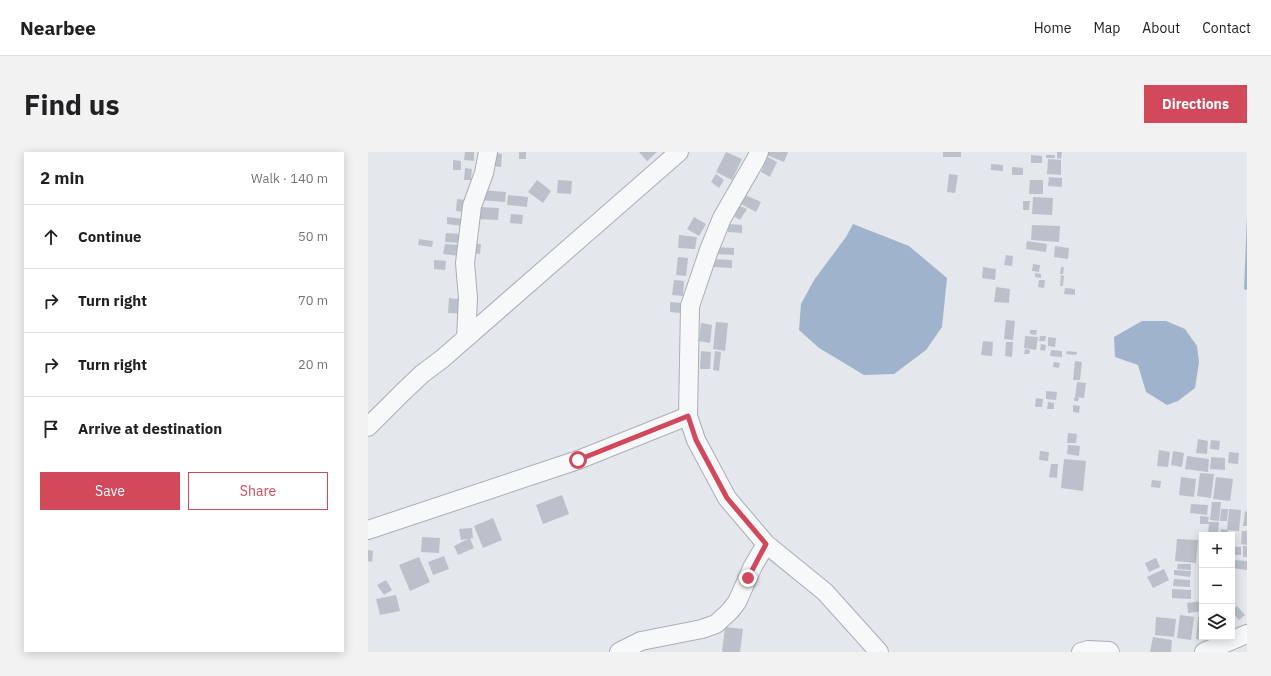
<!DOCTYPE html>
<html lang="en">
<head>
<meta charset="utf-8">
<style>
  body { margin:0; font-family:"IBM Plex Sans",sans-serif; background:#f2f2f2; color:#202124 }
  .controls { position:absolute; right:12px; bottom:12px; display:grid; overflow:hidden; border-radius:0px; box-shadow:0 2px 10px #0003 }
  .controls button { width:36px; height:36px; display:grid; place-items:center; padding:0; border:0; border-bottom:1px solid #e0e0e0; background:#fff; color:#202124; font:20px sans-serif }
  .stop { position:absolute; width:12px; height:12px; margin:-9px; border:3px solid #d1495b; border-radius:50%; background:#fff }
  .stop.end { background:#d1495b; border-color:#fff; box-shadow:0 1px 4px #0008 }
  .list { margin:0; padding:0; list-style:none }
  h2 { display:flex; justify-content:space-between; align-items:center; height:52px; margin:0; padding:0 16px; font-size:17px }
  h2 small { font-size:13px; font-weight:400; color:#757577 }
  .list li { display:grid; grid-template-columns:26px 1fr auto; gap:12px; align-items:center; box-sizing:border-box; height:64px; padding:0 16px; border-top:1px solid #e0e0e0 }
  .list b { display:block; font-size:15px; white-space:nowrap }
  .list em { font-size:13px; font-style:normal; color:#757577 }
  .actions { display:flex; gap:8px; padding:12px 16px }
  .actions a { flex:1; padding:9px 0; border:1px solid #d1495b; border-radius:0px; text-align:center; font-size:14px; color:#d1495b }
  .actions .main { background:#d1495b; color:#fff }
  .icon { flex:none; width:22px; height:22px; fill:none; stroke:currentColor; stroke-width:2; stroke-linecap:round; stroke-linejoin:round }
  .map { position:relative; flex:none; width:879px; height:500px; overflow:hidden; border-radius:0px }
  header { display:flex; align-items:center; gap:24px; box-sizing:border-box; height:56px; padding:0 20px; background:#fff; border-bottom:1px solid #e0e0e0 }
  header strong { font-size:19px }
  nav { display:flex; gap:22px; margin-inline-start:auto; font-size:14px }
  .intro { display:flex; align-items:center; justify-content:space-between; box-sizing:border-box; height:96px; padding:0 24px }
  h1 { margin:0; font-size:28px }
  .button { padding:10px 18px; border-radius:0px; background:#d1495b; color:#fff; font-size:14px; font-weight:700 }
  main { display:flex; gap:24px; padding:0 24px }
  aside { flex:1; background:#fff; border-radius:0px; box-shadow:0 2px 10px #0003 }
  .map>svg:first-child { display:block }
  .water { fill:#9fb4cc }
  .building { fill:#bbc0ca }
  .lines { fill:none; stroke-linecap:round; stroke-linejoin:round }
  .minor-casing { stroke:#a9aeb7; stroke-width:20 }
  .minor { stroke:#f7f8fa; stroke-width:18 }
  .route { stroke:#d1495b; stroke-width:5 }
</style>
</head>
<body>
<header>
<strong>Nearbee</strong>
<nav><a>Home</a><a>Map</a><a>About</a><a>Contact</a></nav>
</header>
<div class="intro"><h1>Find us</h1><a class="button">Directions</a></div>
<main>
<aside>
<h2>2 min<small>Walk · 140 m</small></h2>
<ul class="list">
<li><svg class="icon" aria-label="ahead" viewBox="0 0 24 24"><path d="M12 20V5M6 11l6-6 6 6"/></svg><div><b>Continue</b></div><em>50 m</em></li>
<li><svg class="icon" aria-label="right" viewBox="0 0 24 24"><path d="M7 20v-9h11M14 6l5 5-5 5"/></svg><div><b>Turn right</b></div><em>70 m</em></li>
<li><svg class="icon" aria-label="right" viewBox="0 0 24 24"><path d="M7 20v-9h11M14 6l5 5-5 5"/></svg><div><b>Turn right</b></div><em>20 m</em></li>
<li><svg class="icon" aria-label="arrive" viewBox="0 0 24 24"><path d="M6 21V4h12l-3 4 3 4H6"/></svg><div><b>Arrive at destination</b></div></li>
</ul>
<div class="actions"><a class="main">Save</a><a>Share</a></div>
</aside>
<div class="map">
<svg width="879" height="500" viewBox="0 0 879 500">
  <rect width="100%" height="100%" fill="#e4e7ec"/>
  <path class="water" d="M879,65V138L876,137Z
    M485,72L541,94L579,126L574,175L558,198L526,222L496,223L451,196L431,178L433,152L446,128L478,85Z
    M774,169H798L817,177L829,194L831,210L827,236L810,249L799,253L778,240L770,213L747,205L746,185Z"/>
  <path class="building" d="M97,0H106V9L96,8Z
    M151,0H158V7H151Z
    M271,0H289L279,9Z
    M358,0L374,7L364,28L348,20Z
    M401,0H420L416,10L399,3Z
    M575,0H593V5H575Z
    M689,0H694L693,7L689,6Z
    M125,1L134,2L133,15L124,14Z
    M663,3L674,4V11H663Z
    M678,3H687V6H678Z
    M400,5L409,10L402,25L393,20Z
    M680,7L693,8V23L679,22Z
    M85,8L93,9V18H85Z
    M623,12L635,13V19L623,18Z
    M644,15L655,16V23H644Z
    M97,16L104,17L103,28H96Z
    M348,22L356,28L351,36L343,30Z
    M581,22L590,23L587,41L579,40Z
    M681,25L694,26V35L680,34Z
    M169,28L183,39L175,51L160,40Z
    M190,28L204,29L203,42L189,41Z
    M662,28H675V42H661Z
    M113,38L138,40L137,50L112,48Z
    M375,42L393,50L388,60L371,51Z
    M140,43L160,45L159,55L139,53Z
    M665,45L685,46L684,63L664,62Z
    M89,47L97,48L96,60L88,59Z
    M655,49H662L661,58H655Z
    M370,53L379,57L372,68L364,63Z
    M110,55L131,56L130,68L109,67Z
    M143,62L155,63L154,72L142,71Z
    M79,65L96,67L95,74L79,72Z
    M326,65L338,72L331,84L319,77Z
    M360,72L374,73V81L360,80Z
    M664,73L692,74L691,90L663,88Z
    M78,81L94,82L93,91L77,90Z
    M311,83L329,85L327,97L310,96Z
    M51,87L65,89L64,95L50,93Z
    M659,89L679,92L678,100L658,97Z
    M103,91L113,92L112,102L102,101Z
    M77,92L93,93L92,104L75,102Z
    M687,94L701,96L700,107L686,105Z
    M347,95L366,96V103L346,102Z
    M638,103L645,104L644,114L636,113Z
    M310,105L320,106L318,124L308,123Z
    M346,107L364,108V116L346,115Z
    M66,108L78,109L77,118L66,117Z
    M665,112L672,113L671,120L664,119Z
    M615,115L628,117L627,128L614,126Z
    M693,115H696L695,122H692Z
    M667,121L673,122V126L667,125Z
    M693,123L696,124L695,134H692Z
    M306,128L316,129L315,144L304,143Z
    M671,128H677L676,136L670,135Z
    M628,135L642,137L641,151L626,150Z
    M697,136L707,137V143L696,142Z
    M81,146L98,148L96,162L80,161Z
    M302,150L313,151L312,161L302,160Z
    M638,168L647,169L645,188L636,187Z
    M348,170L360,171L357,199L345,197Z
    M333,171L344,173L342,191L331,189Z
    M662,178H669L668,183L662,182Z
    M657,184L670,185L668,198L656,196Z
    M672,184H678L677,189H671Z
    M680,185L688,186L687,195L680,194Z
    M615,189L625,190L624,204L613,203Z
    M638,190H645L644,205L637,204Z
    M673,192L678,193L677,199L672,198Z
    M657,197L662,198L661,202H656Z
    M683,198L694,199V205L682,204Z
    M333,199L343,200L342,217H332Z
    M347,199L353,200L351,219L345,218Z
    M699,199L709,200L708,203L698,202Z
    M707,209L714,210L712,228H705Z
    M686,210L692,211L691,216L685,215Z
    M709,230L718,231L716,246L707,245Z
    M678,239L689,240L688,248L678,247Z
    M706,245L711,246L710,249H706Z
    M668,246L675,247L674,255H667Z
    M680,250L686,251V257H679Z
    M705,253L712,254L711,261L705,260Z
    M700,281L709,282L708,291H699Z
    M830,287L840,289L839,302L828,301Z
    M843,288L852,289L851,298L842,297Z
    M700,293L712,294L711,304L699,302Z
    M791,298L802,300L800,315L789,314Z
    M672,299L681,300L680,309L671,308Z
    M805,299L816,301L814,315L803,313Z
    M861,300L871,301L870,312L860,311Z
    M819,304L841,307L840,320L817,317Z
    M843,305L857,306V318L842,317Z
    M696,307L718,309L715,339L693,336Z
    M683,312H690L689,326L681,325Z
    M832,321L846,322L843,346L829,344Z
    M813,325L828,327L826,345L811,343Z
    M848,325L865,327L862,349L845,347Z
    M784,328L793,329L792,336L783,335Z
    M194,343L201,362L175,372L168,353Z
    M844,350H853L851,369L842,368Z
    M823,352L840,353L839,363L822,361Z
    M853,357H860L859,369H852Z
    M861,357L873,358L871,379L859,378Z
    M877,359L879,360V374H875Z
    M832,364L841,365L840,370H851L850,383H840L841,372H832Z
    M125,366L134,388L115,396L106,374Z
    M104,376L105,386L93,388L91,377Z
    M853,377L860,378L859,383H852Z
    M874,379H879V393L873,392Z
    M54,385L72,386L71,401L53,400Z
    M102,386L106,396L90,403L86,394Z
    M809,387L830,388L828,411L807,409Z
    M875,394H879V405H875Z
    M864,395H873V403H864Z
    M0,398L5,399L4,410L0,409Z
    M76,404L81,417L65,423L60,410Z
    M51,405L62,430L42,439L31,413Z
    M788,406L792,415L781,420L777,411Z
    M865,408L879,409V418L864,416Z
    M810,412H823V418L809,417Z
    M796,417L801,428L785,436L779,425Z
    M806,418L823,419L822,425L806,423Z
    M806,427L822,428V435L805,434Z
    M18,428L24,438L16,443L9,433Z
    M804,437L823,438V447L804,446Z
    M28,443L32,459L12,463L8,447Z
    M834,449V459L820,461L819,451Z
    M869,454L877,463L871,468L864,460V458Z
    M812,463L826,465L823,488L809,486Z
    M788,465L808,467L806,485L787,483Z
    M830,465H834V485H845L844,489L828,487Z
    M357,475L375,477L372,500H354Z
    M785,485L804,488L803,500H782Z"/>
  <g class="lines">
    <g class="minor-casing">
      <path id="minor" d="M391,0L388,7L354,66L341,98L322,154L320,264L328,288L359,346L398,392L457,440L511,500
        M98,186L100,146L97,111L104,54L116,21L120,0
        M0,275L34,241L54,222L74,207L311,0
        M0,378L210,308L320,264
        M251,500L273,489L334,477L348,472L362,459L369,450L385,414L398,392
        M713,500L720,498L741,499L742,500
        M836,500L879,482"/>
    </g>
    <use href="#minor" class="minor"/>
  </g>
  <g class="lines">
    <path class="route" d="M210,308L320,264L328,288L359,346L398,392L380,426"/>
  </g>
</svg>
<div class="controls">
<button>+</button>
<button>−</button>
<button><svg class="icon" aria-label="layers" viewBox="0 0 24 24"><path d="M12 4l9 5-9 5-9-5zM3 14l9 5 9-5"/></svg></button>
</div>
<div class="stop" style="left:210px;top:308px"></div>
<div class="stop end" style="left:380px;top:426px"></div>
</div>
</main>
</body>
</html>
